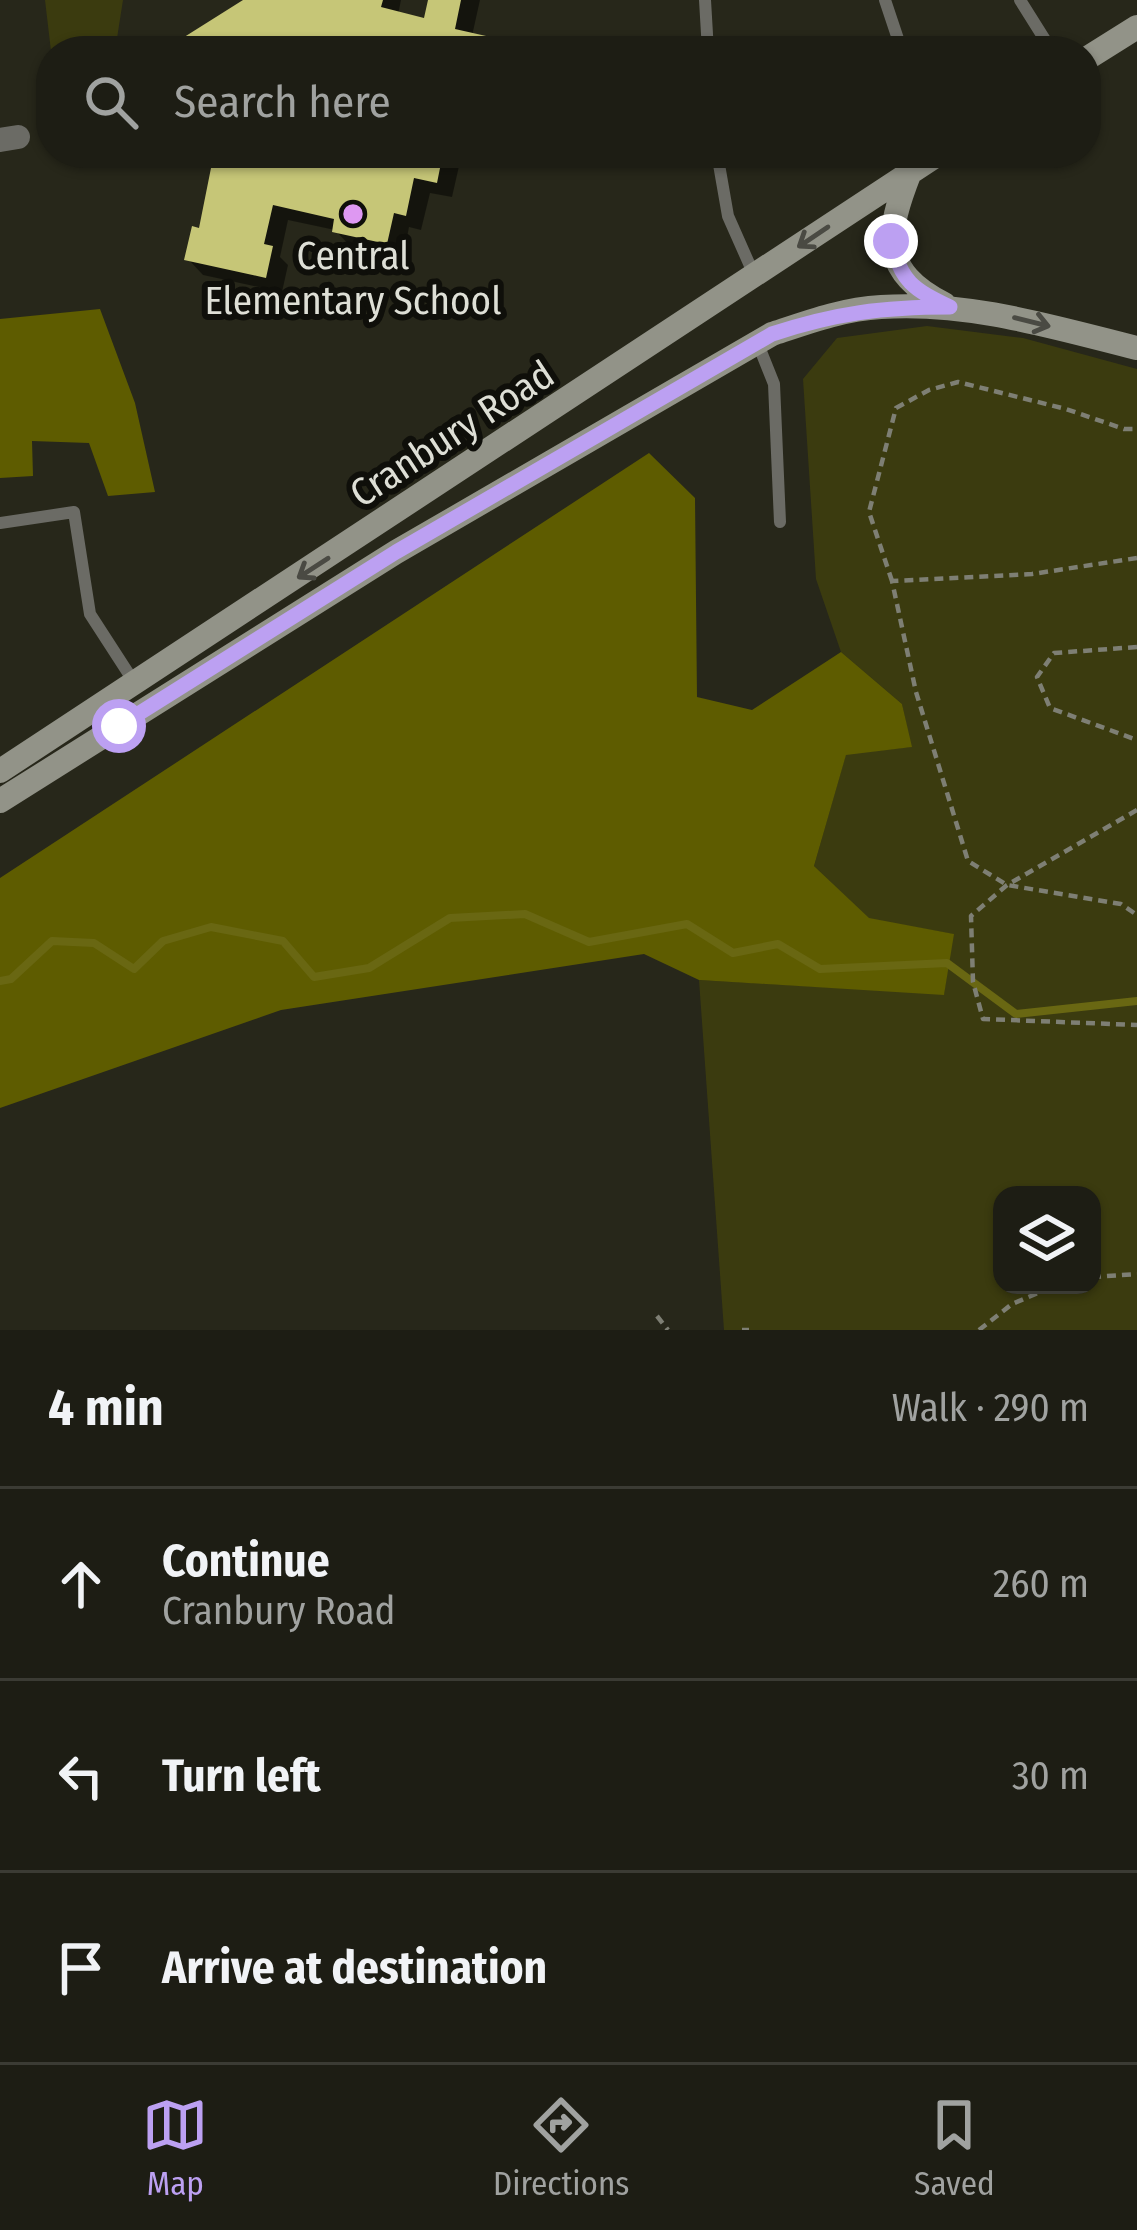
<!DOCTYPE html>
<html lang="en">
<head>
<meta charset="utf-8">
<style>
  body { margin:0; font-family:"Fira Sans Condensed",sans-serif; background:#25261d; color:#f1f3f6 }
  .controls { position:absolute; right:36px; bottom:36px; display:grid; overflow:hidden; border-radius:24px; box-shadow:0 3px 9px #0004 }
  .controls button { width:108px; height:108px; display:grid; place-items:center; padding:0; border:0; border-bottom:3px solid #3b3b34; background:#1d1d14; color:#f1f3f6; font:60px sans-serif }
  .stop { position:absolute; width:36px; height:36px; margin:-27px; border:9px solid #bca0f2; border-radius:50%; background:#fff }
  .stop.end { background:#bca0f2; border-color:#fff; box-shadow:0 3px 12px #0008 }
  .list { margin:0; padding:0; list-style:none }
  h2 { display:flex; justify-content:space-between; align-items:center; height:156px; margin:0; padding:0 48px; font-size:51px }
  h2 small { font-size:39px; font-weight:400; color:#a0a2a0 }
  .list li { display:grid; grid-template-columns:78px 1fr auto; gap:36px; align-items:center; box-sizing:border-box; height:192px; padding:0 48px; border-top:3px solid #3b3b34 }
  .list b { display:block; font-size:45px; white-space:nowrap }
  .list p { margin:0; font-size:39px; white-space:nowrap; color:#a0a2a0 }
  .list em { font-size:39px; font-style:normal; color:#a0a2a0 }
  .icon { flex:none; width:66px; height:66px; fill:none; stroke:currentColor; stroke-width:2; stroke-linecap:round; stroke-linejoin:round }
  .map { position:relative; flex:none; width:1137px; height:1330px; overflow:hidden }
  .search { position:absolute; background:#1d1d14; box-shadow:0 3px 9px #0004; left:36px; right:36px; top:36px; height:132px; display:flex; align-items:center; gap:30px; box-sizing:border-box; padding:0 42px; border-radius:48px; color:#a0a2a0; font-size:45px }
  .sheet { height:732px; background:#1d1d14 }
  nav { display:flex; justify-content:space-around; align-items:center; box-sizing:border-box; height:168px; border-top:3px solid #3b3b34; background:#1d1d14; font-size:33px; color:#a0a2a0 }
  nav a { display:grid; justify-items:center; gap:6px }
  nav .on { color:#bca0f2 }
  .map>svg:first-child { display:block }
  .green { fill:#3b3b0f; fill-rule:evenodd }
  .forest { fill:#5e5c00 }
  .shadow { fill:#0007 }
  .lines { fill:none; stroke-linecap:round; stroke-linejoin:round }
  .stream { stroke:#696712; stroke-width:8 }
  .building { fill:#c6c677 }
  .path { stroke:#7e7f74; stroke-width:4.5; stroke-dasharray:9 6; stroke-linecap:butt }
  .lane { stroke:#6b6b65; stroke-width:12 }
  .street { stroke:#6b6b65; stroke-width:24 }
  .secondary { stroke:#929388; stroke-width:24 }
  .oneway { stroke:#4a4a43 }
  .route { stroke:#bca0f2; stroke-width:15 }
  .poi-dot { fill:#de98f2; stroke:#0f0f0a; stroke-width:4.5 }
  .labels { text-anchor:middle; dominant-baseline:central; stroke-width:12; stroke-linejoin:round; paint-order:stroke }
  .poi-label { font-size:39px; fill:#dedfd6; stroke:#0f0f0a }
  .street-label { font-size:39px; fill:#dedfd6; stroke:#0f0f0a }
</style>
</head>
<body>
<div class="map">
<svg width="1137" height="1330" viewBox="0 0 1137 1330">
  <rect width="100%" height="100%" fill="#27271a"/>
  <path class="green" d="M45,0H123L115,51H51Z
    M927,326L1023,338L1137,369V1330H724L699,980L944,994L953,934L869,919L814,866L846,754L911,747L902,704L841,652L816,579L803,379L837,338ZM1002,1195H1092V1285H1002Z"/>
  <path class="forest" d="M100,309L135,403L155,492L108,496L89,443L32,441L33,476L0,478V319Z
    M649,453L695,498L697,697L752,710L841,652L902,704L912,747L846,755L814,866L869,918L954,934L944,995L699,980L644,954L281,1010L0,1108V878Z"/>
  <path class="shadow" d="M249,0H401L398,15L426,21L431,0H480L472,36L493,40L504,51H168Z
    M217,153H462L452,197L430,193L421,230L409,227L403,259L351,247L335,230L288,220L280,257L288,265L282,292L203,275L188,259L201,231Z"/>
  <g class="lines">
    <path class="stream" d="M0,981L11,979L52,941L94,943L134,969L163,941L211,927L283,941L314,977L369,968L450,918L525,914L589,942L687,924L733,953L778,944L820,969L947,963L1016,1014L1137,1001"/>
  </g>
  <path class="building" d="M243,0H383L381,7L424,18L428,0H461L455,29L495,38L492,51H162Z
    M214,153H443L437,183L414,178L406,216L394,213L387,244L332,232L334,219L273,205L264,244L273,246L266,278L184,260L192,226L199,228Z"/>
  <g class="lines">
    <path class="path" d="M1137,558L1032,574L892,581L916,692L968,861L1007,885L1121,904L1137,915
      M892,581L869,512L896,408L929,390L958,382L1066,409L1124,429H1137
      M1137,647L1054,653L1037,677L1050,708L1137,740
      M1137,810L1007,885L971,916L973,982L983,1019L1137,1025
      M1092,1277L1137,1274
      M657,1316L668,1330
      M742,1330H749
      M979,1330L1012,1304L1057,1285"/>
    <path class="lane" d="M705,0L708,51
      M885,0L902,51
      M1020,0L1052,51
      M717,153L728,216L755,277
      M758,344L774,384L780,522
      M0,523L74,512L90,614L134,682"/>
    <path class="street" d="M0,140L18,137"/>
    <path class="secondary" d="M1086,59L1137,27
      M910,172C886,233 879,271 944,304
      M0,771L940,153
      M0,801L396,552L772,334C808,322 843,309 881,307C968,301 1053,327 1137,348"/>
  </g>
  <defs><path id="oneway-shaft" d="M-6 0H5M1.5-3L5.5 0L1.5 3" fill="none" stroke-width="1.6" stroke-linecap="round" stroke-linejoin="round" transform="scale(3)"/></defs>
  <g class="oneway">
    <use href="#oneway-shaft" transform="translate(813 237) rotate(146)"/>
    <use href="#oneway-shaft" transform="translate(1032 322) rotate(14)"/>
    <use href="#oneway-shaft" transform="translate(313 568) rotate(147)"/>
  </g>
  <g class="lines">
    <path class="route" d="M119,726L396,552L772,334C836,313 883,307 950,307C913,289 901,282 891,241"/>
  </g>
  <circle class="poi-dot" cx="353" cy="214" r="12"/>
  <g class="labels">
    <g class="poi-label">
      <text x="353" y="256">Central<tspan x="353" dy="45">Elementary School</tspan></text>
    </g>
    <g class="street-label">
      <text transform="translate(452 434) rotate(-33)">Cranbury Road</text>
    </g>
  </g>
</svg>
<div class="controls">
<button><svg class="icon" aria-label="layers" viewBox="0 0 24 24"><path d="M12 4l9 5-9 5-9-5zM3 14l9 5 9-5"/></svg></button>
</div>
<div class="stop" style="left:119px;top:726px"></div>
<div class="stop end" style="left:891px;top:241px"></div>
<div class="search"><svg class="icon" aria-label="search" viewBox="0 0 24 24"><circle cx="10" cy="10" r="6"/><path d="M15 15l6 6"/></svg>Search here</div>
</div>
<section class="sheet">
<h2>4 min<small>Walk · 290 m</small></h2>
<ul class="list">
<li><svg class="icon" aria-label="ahead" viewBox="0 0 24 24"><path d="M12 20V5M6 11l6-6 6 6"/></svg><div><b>Continue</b><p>Cranbury Road</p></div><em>260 m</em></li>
<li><svg class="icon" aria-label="left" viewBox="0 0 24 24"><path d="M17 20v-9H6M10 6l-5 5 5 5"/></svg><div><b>Turn left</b></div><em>30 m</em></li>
<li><svg class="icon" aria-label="arrive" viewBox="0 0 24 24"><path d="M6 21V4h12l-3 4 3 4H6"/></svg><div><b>Arrive at destination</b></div></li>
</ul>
</section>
<nav>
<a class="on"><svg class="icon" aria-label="map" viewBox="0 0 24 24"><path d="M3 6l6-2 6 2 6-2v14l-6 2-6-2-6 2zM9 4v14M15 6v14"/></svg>Map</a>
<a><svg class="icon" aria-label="directions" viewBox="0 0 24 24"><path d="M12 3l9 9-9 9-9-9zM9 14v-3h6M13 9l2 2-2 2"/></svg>Directions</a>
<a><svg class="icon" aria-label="saved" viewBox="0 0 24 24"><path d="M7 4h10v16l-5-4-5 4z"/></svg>Saved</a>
</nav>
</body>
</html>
